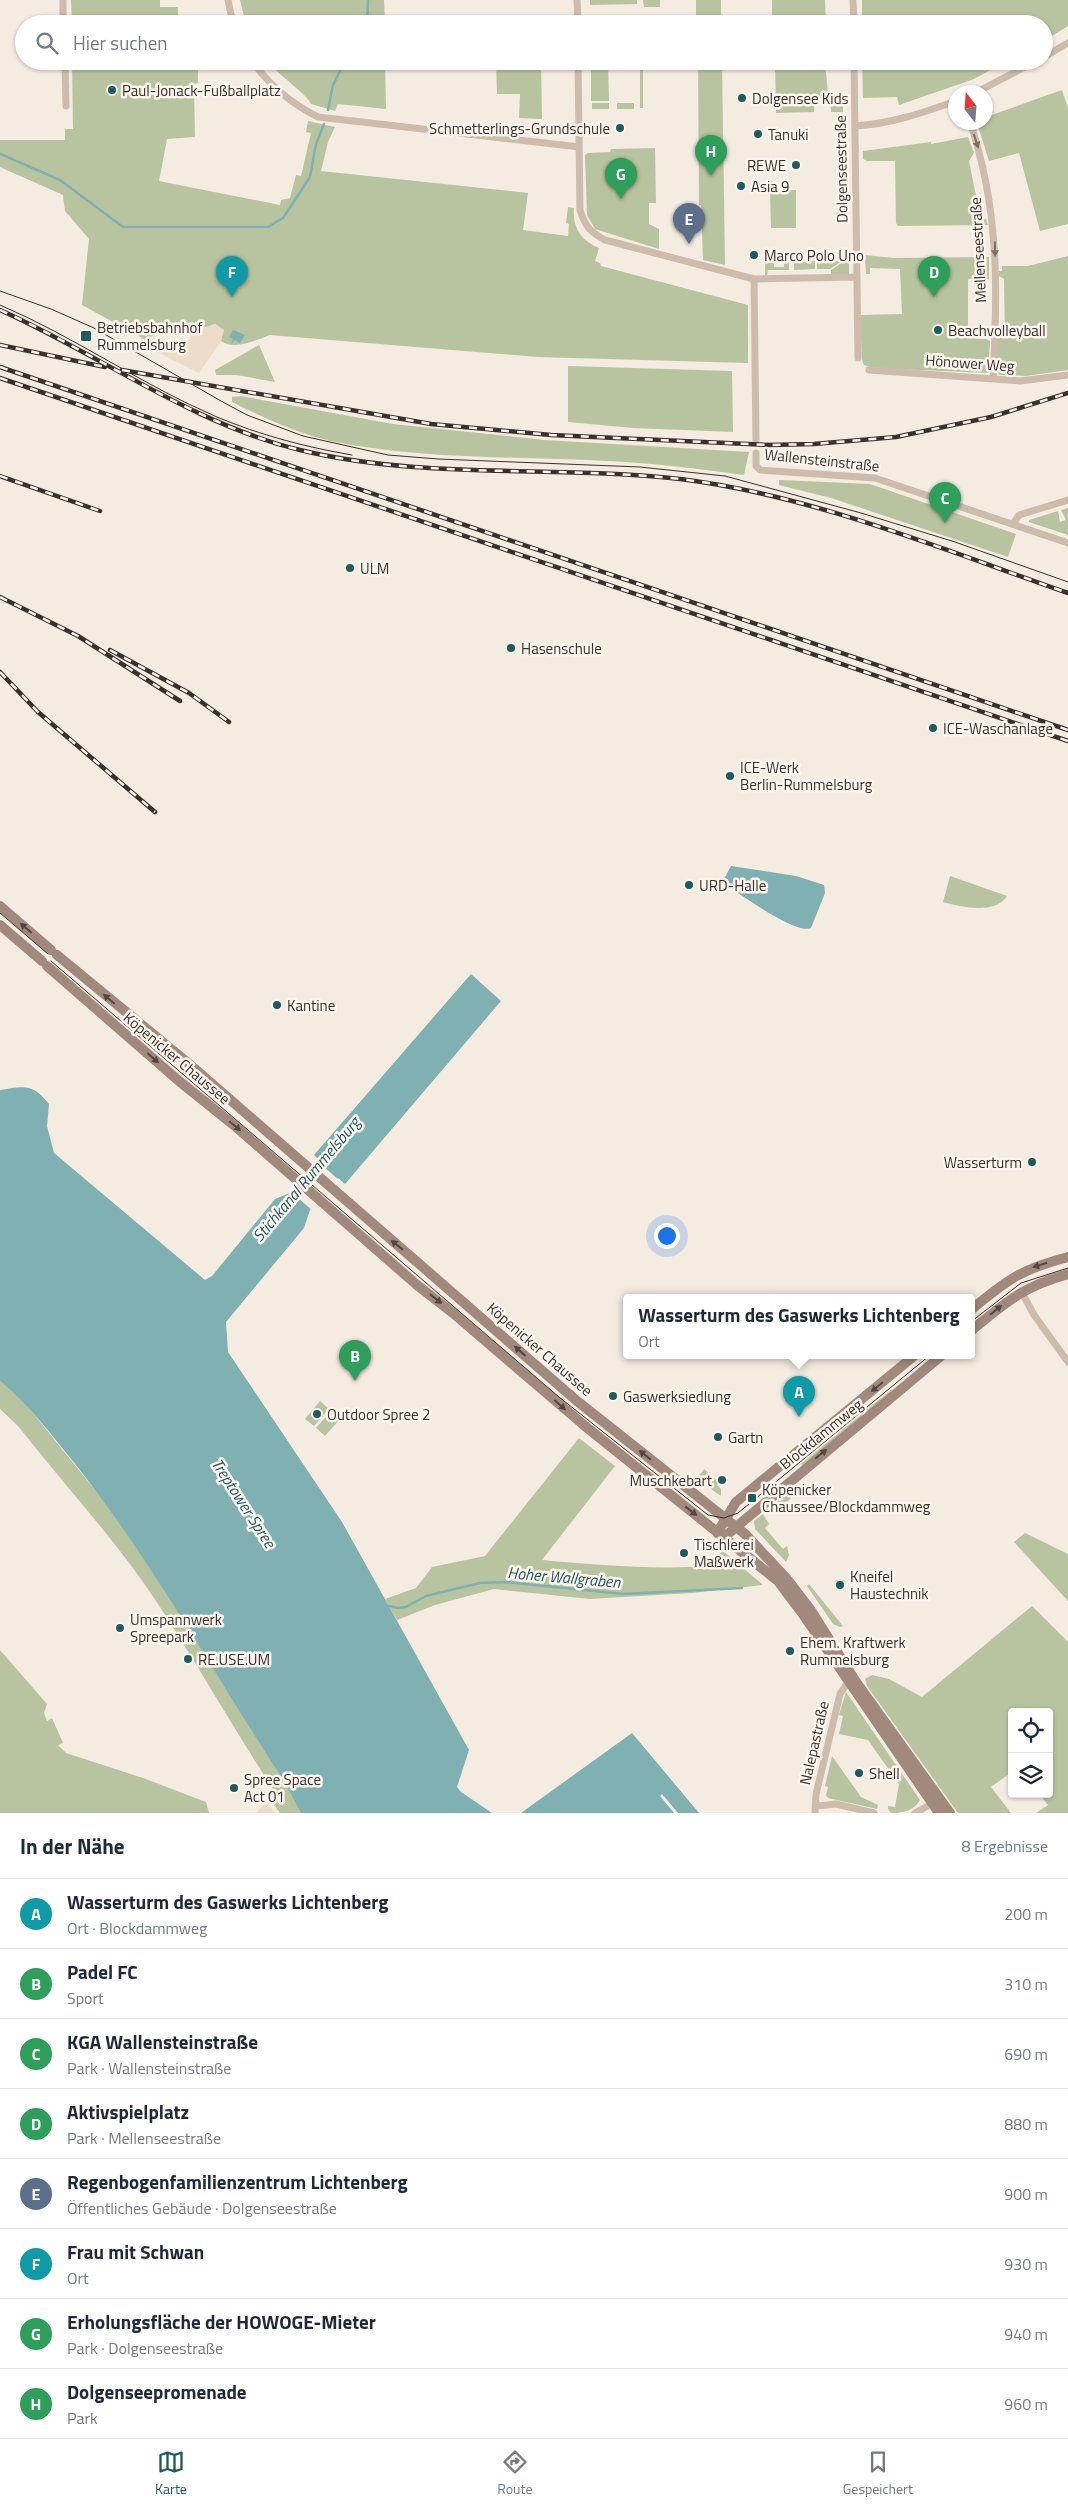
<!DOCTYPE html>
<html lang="de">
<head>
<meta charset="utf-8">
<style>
  body { margin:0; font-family:"Titillium Web",sans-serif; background:#f6f6f7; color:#1f2937 }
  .controls { position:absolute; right:15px; bottom:15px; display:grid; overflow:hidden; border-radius:5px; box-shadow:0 1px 4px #0004 }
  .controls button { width:45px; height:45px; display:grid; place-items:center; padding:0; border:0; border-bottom:1px solid #e0e1e3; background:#fff; color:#1f2937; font:25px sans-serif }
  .compass { position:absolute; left:948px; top:85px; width:45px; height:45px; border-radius:50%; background:#fff; box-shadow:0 1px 4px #0004; rotate:343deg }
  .you { position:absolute; left:666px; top:1235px; width:18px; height:18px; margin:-12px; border:4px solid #fff; border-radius:50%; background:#1a73e8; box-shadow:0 0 0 8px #1a73e833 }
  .badge { display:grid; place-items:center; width:32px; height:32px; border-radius:50%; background:#1f5a5e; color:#fff; font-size:16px; font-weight:700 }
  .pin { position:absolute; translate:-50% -41px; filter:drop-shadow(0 1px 2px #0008) }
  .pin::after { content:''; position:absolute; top:26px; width:18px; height:15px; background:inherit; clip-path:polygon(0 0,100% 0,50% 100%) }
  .popup { position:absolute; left:623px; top:1294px; width:352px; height:65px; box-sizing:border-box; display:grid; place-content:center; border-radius:5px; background:#fff; filter:drop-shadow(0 1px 4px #0005); font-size:16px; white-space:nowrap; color:#747a83 }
  .popup b { font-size:19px; color:#1f2937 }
  .popup::after { content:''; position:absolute; left:50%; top:100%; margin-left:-10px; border:10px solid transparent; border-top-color:#fff }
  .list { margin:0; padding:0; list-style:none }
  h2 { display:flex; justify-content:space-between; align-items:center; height:65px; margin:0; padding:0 20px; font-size:21px }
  h2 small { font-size:16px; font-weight:400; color:#747a83 }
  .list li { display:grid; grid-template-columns:32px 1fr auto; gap:15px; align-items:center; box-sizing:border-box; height:70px; padding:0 20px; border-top:1px solid #e0e1e3 }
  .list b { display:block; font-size:19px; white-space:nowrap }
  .list p { margin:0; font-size:16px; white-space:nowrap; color:#747a83 }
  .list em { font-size:16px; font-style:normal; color:#747a83 }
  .icon { flex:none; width:28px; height:28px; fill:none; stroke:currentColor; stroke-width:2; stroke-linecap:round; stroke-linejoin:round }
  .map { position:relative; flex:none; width:1068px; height:1813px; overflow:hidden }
  .search { position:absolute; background:#fff; box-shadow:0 1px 4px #0004; left:15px; right:15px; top:15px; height:55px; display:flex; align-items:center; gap:12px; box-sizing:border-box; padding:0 18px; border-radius:28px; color:#747a83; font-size:19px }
  .sheet { height:625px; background:#fff }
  nav { display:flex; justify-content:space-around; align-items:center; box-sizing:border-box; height:70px; border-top:1px solid #e0e1e3; background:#fff; font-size:14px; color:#747a83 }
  nav a { display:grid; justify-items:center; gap:2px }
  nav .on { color:#1f5a5e }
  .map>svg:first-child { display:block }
  .green { fill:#b8c4a0 }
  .plaza { fill:#ecdcc8; fill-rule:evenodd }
  .water { fill:#7fb0b2 }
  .pier { fill:#f4ebe1 }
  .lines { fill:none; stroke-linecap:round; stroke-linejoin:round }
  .stream { stroke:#7fb0b2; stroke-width:2.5 }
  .street { stroke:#cdbbac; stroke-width:7 }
  .secondary { stroke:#a18a7d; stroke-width:10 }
  .tram { stroke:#3b302b; stroke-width:1 }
  .rail-casing { stroke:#3b302b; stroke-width:4.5 }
  .rail { stroke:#fbf5ee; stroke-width:2.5; stroke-dasharray:8; stroke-linecap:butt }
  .oneway { fill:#7d6f65 }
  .oneway2 { fill:#544640 }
  .poi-dot { fill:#1f5a5e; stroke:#fbf5ee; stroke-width:2 }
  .labels { text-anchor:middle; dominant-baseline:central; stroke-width:5; stroke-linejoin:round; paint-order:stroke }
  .poi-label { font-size:15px; fill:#3b302b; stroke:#fbf5ee; text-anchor:start }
  .street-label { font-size:15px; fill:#3b302b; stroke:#fbf5ee }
  .water-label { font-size:16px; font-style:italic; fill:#1f5a5e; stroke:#fbf5ee }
</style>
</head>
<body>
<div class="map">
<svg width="1068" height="1813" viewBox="0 0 1068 1813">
  <rect width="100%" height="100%" fill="#f4ebe1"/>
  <path class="green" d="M71,0H160V7H178V24H72Z
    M240,0H384L385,24H246Z
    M590,0H637V4L590,5Z
    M643,0H660V7H644Z
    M696,0H721V24H696Z
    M726,0H825L826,24L750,23V18H772V0Z
    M862,0H1068V26L1044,41V24H862Z
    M428,18H539V24H428Z
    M24,32V49H17V33Z
    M72,61H198V83L194,84L195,137L167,139L159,181L280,205L281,200L290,198L296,175L301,176L311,133L306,132L308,121L335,127L328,142L321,171L528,193L523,230L568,236L569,224L566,223L568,207L574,208C572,227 581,241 599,248L595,261L600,263L601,266L748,305V363L537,357L270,335C256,340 235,351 221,341L223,330L215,324L196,331L192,322L144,339L82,305L89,239L65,211L63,195L0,167V140H65V129H73Z
    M267,61H385L386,109L338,104L335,111L311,104C307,94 276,73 267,61Z
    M496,61H541L542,119L519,118L520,94H497Z
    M591,61H608L609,101H591Z
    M640,61H643V108H640Z
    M698,61H722L725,265L703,260L701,205H699Z
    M775,61H825L828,94L843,95V112H831L830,101H815L814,112L776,113Z
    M862,61H1007L974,79L899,105L897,97L863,98Z
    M1062,90L1068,108V224L1040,231L1019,153L989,161L977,123L986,122V117Z
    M592,103H609V109H592Z
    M617,103H634V109H617Z
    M968,137L974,153L969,161L980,216L986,219L988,225L898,226L896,223L895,161H867L863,159V151L931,142V144Z
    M655,148L656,203H649V224L659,229V249L595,229L587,215L585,155L588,153L610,152L611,149Z
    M770,190H796V228H771Z
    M865,255L893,258L989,257V279H968V338L986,339L990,341L988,373L872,368L864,365L862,360L860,315L902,314L900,269L870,268V274H866Z
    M1068,256V370L1026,376L1000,375L996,371L997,338H1005L1004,279L999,276V271H1002V266H1028Z
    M843,259L849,261V274L831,275V270L843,262Z
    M794,260L799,262L815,261V269L794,270Z
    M828,260L842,261L830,269H817V262H828Z
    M765,261L774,263V267H784V262H789V270H768L767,276H765Z
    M259,345L275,382L236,375H216L215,370Z
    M568,366L732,371L733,432L633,428L568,422Z
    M241,396L393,424L545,440L749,452L744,475C699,469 654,463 608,461C516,456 422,460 331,441C297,433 264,418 232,402V397Z
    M779,480L870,484L1016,534L1008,557L831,498L779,485Z
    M1068,508V535L1029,522V520L1058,511L1060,522L1066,520L1061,510Z
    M950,876L1007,896C995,915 961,907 943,902Z
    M0,1381L20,1397L112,1511L314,1813H280L269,1798L272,1797L282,1803C239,1738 201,1670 158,1604C117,1541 64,1485 18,1426L0,1409Z
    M891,1390L892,1391L803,1465L801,1464Z
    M320,1401L329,1409L314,1426L305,1419Z
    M331,1411L340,1419L325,1436L316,1428Z
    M579,1438L615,1466L542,1560C598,1565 654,1570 710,1566L722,1550L763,1585L692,1593L590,1599L494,1589L435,1605L397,1620L385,1599L416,1588L432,1567L485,1556Z
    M704,1469L719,1482L717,1485L721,1489V1496L697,1479Z
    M803,1481V1486C792,1495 787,1504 777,1512L769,1509Z
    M763,1514L769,1524L765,1528L783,1549L787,1546L789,1555L786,1562L755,1529L754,1521Z
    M1025,1533L1068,1554V1601L1014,1542Z
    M809,1584L843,1626L840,1627L833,1624L807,1586Z
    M1032,1606L1068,1642V1813H1036L1048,1805L1039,1794H1049V1712H1012V1772L991,1787L1011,1813H958L867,1686L865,1679L872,1675L889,1679L922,1697Z
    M0,1650L47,1704L44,1713L47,1721L52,1718L63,1743L58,1745L66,1753L143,1778L206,1802L209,1813H0Z
    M846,1692L920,1800C914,1811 902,1813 891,1813L888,1809V1806L895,1807L899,1784L868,1740L839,1734L843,1716L839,1715Z
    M832,1756L861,1797L878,1805L877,1809L828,1798L826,1795L828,1787L825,1786Z"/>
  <path class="plaza" d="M192,322L196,331L215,324L224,330L221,341L199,373L141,344V338L144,339ZM186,325L191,339L166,348L151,341L150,338Z
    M267,1801L275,1813H256Z"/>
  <path class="water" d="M233,330L245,335L240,343L235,340L231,344L233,339L229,337Z
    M731,866L796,876L824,885L825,893L811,928C796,935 739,893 724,884L723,881Z
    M471,974L501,1001L345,1184L338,1178L310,1210L304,1228L226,1322L228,1352L342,1522L469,1750L457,1787L461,1792L492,1813H301L284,1781C215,1676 154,1564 76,1465C52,1436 30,1405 0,1381V1090C24,1086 33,1083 49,1104L47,1126L54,1153L205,1280L212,1276L275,1199L292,1192L319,1160L314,1155Z
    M632,1733L699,1813H678L662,1794L660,1796L674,1813H521Z"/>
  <path class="pier" d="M316,1160L346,1186L339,1181L313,1211L289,1190Z"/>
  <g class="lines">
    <path class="stream" d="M367,24L368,0
      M328,110L333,85L345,61
      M0,154L60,180L123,227H268L283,218L310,177L316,144L324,124
      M389,1606L398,1608L406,1607L426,1596L480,1583L506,1582L623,1594L742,1588"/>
    <path class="street" d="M63,0V24
      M228,0L233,24
      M577,0L578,24
      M853,0L854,24
      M1044,57L1068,43
      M65,61L66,106
      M252,61C270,86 290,103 318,117L579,147
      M578,61L580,210C585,226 590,232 605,240L754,279L857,277
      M854,61L858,358
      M977,92L1036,61
      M970,122C999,208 998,289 993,379
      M855,126C890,124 922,113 956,101
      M754,279L756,440
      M869,370L1020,381L1068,375
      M756,453V466L760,470L875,478L1068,543
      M1013,524L1019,515L1068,500
      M1021,1291L1034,1315L1068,1362
      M817,1806L836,1804L874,1813
      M815,1813L816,1794L840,1694L848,1682
      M915,1813L935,1802"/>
    <path class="secondary" d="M0,906L51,950
      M0,925L42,961
      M57,955L188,1063L577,1401L745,1534L787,1579L810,1609L856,1682L950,1813
      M47,966L179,1081L235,1126L417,1285L453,1313L585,1426L778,1581L802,1613L939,1813
      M972,1309C1008,1279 1022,1269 1068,1257
      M972,1330C1008,1301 1022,1287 1068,1274
      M717,1533L736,1502L914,1356
      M723,1538L941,1356"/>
    <path class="tram" d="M0,291L51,309L94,328L221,401L247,415L303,436L388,455L438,459L640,467L725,476L861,513L955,542L1068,582
      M0,305C75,337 142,385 217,417C260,435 305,447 352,455
      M0,913L48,954
      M51,961L559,1397L708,1515L724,1518L738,1513L929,1356
      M972,1321L1021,1283L1068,1268"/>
    <g class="rail-casing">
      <path id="rail" d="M0,310C101,355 190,423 300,450C423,480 554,465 680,479C811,495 944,550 1068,593
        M0,345L105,367
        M0,367L1068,730
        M122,370L431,424L551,435L769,445L814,444L896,437L991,417L1068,393
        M0,378L1068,741
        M0,476L100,511
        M0,597L78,636L180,701
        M110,650L189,693L229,722
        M0,672L38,712L155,812"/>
    </g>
    <use href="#rail" class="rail"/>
  </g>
  <defs><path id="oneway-solid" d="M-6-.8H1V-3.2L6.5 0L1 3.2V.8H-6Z" transform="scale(1.25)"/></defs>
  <g class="oneway">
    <use href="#oneway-solid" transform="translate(976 141) rotate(72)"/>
    <use href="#oneway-solid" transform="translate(995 249) rotate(89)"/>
  </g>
  <g class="oneway2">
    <use href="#oneway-solid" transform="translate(26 928) rotate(-139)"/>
    <use href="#oneway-solid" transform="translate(109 999) rotate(-140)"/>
    <use href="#oneway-solid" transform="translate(153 1058) rotate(41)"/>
    <use href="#oneway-solid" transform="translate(235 1126) rotate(40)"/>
    <use href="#oneway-solid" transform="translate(397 1245) rotate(-142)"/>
    <use href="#oneway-solid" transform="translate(1040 1265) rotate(163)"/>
    <use href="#oneway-solid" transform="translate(436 1299) rotate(38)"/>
    <use href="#oneway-solid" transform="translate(996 1310) rotate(-39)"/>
    <use href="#oneway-solid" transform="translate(520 1351) rotate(-139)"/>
    <use href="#oneway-solid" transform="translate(877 1387) rotate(141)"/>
    <use href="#oneway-solid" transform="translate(560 1405) rotate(41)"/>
    <use href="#oneway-solid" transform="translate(821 1454) rotate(-39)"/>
    <use href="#oneway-solid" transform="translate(645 1455) rotate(-142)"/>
    <use href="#oneway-solid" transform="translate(691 1511) rotate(38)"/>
  </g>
  <g class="poi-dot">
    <circle cx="112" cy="90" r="5"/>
    <circle cx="742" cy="98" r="5"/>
    <circle cx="620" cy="128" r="5"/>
    <circle cx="758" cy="134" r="5"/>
    <circle cx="796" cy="165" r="5"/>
    <circle cx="741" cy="186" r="5"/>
    <circle cx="754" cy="255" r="5"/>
    <circle cx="938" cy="330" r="5"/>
    <rect x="80" y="330" width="12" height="12" rx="2.5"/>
    <circle cx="350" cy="568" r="5"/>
    <circle cx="511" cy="648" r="5"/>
    <circle cx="933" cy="728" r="5"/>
    <circle cx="730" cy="776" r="5"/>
    <circle cx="689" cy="885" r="5"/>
    <circle cx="277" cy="1005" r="5"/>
    <circle cx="1032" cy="1162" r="5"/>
    <circle cx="613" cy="1396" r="5"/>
    <circle cx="317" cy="1414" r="5"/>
    <circle cx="718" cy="1437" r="5"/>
    <circle cx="722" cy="1480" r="5"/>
    <rect x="747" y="1493" width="10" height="10" rx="2.5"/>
    <circle cx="684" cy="1553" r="5"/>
    <circle cx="840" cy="1585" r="5"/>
    <circle cx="120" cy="1628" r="5"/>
    <circle cx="790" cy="1651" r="5"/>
    <circle cx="188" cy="1659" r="5"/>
    <circle cx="859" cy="1773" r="5"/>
    <circle cx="234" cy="1788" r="5"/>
  </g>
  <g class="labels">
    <g class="poi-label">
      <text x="122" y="90">Paul-Jonack-Fußballplatz</text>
      <text x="752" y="98">Dolgensee Kids</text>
      <text x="610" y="128" text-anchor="end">Schmetterlings-Grundschule</text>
      <text x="768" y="134">Tanuki</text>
      <text x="786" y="165" text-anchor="end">REWE</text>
      <text x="751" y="186">Asia 9</text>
      <text x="764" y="255">Marco Polo Uno</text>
      <text x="97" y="327">Betriebsbahnhof<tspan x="97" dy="17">Rummelsburg</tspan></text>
      <text x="948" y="330">Beachvolleyball</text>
      <text x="360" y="568">ULM</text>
      <text x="521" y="648">Hasenschule</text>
      <text x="943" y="728">ICE-Waschanlage</text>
      <text x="740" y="767">ICE-Werk<tspan x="740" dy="17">Berlin-Rummelsburg</tspan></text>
      <text x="699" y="885">URD-Halle</text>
      <text x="287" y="1005">Kantine</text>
      <text x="1022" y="1162" text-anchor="end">Wasserturm</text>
      <text x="623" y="1396">Gaswerksiedlung</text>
      <text x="327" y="1414">Outdoor Spree 2</text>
      <text x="728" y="1437">Gartn</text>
      <text x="712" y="1480" text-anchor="end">Muschkebart</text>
      <text x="762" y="1489">Köpenicker<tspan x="762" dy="17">Chaussee/Blockdammweg</tspan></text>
      <text x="694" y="1544">Tischlerei<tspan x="694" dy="17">Maßwerk</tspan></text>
      <text x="850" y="1576">Kneifel<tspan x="850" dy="17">Haustechnik</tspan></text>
      <text x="130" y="1619">Umspannwerk<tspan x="130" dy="17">Spreepark</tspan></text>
      <text x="800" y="1642">Ehem. Kraftwerk<tspan x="800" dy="17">Rummelsburg</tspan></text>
      <text x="198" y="1659">RE.USE.UM</text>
      <text x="869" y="1773">Shell</text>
      <text x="244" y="1779">Spree Space<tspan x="244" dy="17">Act 01</tspan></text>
    </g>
    <g class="street-label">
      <text transform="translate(841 169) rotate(-91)">Dolgenseestraße</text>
      <text transform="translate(978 250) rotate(-93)">Mellenseestraße</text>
      <text transform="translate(970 363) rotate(4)">Hönower Weg</text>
      <text transform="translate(822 460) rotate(6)">Wallensteinstraße</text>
      <text transform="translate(177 1058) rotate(40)">Köpenicker Chaussee</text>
      <text transform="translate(540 1349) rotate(41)">Köpenicker Chaussee</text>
      <text transform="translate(821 1434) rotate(-39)">Blockdammweg</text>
      <text transform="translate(814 1743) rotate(-77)">Nalepastraße</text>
    </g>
    <g class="water-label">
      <text transform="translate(306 1179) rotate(-50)">Stichkanal Rummelsburg</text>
      <text transform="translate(244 1503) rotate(57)">Treptower Spree</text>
      <text transform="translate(564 1577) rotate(5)">Hoher Wallgraben</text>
    </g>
  </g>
</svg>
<div class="controls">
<button><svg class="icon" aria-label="locate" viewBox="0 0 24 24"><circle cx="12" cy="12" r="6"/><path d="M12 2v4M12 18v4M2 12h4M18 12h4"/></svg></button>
<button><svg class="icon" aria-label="layers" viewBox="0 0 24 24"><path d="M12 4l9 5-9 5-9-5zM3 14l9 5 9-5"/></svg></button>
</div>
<svg class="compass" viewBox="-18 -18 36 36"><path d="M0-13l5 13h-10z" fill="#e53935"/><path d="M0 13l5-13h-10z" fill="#747a83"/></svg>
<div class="you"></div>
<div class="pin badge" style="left:799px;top:1417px;background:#0f9aa8">A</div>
<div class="popup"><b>Wasserturm des Gaswerks Lichtenberg</b>Ort</div>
<div class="pin badge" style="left:355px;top:1381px;background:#2e9e5b">B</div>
<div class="pin badge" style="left:945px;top:523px;background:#2e9e5b">C</div>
<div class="pin badge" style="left:934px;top:297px;background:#2e9e5b">D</div>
<div class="pin badge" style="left:689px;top:244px;background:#5c6f8a">E</div>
<div class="pin badge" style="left:232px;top:297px;background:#0f9aa8">F</div>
<div class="pin badge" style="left:621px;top:199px;background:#2e9e5b">G</div>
<div class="pin badge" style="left:711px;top:176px;background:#2e9e5b">H</div>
<div class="search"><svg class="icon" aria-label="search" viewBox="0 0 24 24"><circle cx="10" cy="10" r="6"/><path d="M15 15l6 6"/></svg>Hier suchen</div>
</div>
<section class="sheet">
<h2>In der Nähe<small>8 Ergebnisse</small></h2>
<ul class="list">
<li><span class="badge" style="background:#0f9aa8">A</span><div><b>Wasserturm des Gaswerks Lichtenberg</b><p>Ort · Blockdammweg</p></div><em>200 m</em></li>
<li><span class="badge" style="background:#2e9e5b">B</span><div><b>Padel FC</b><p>Sport</p></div><em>310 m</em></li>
<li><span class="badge" style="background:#2e9e5b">C</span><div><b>KGA Wallensteinstraße</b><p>Park · Wallensteinstraße</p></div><em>690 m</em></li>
<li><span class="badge" style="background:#2e9e5b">D</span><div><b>Aktivspielplatz</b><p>Park · Mellenseestraße</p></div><em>880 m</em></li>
<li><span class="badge" style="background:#5c6f8a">E</span><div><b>Regenbogenfamilienzentrum Lichtenberg</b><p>Öffentliches Gebäude · Dolgenseestraße</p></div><em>900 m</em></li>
<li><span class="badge" style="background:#0f9aa8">F</span><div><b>Frau mit Schwan</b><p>Ort</p></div><em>930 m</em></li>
<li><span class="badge" style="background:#2e9e5b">G</span><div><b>Erholungsfläche der HOWOGE-Mieter</b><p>Park · Dolgenseestraße</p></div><em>940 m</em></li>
<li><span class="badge" style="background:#2e9e5b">H</span><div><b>Dolgenseepromenade</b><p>Park</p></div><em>960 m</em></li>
</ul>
</section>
<nav>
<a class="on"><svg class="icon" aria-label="map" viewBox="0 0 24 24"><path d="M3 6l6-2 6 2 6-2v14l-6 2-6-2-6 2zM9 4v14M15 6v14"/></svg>Karte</a>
<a><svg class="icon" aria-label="directions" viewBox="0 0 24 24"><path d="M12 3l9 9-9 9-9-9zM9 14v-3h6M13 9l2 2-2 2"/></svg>Route</a>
<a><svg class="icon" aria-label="saved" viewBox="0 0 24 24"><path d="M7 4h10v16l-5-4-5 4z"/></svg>Gespeichert</a>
</nav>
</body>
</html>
